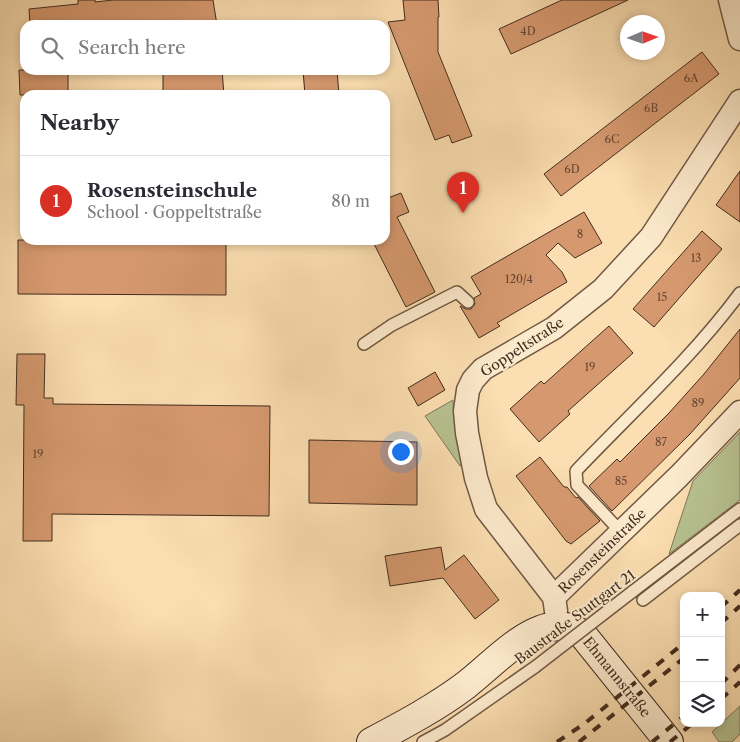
<!DOCTYPE html>
<html lang="en">
<head>
<meta charset="utf-8">
<style>
  body { margin:0; font-family:"Libre Caslon Text",serif; background:#f7f7f7; color:#2b2b33 }
  .controls { position:absolute; right:15px; bottom:15px; display:grid; overflow:hidden; border-radius:10px; box-shadow:0 2px 8px #0003 }
  .controls button { width:45px; height:45px; display:grid; place-items:center; padding:0; border:0; border-bottom:1px solid #e1e1e2; background:#fff; color:#2b2b33; font:25px sans-serif }
  .compass { position:absolute; left:620px; top:15px; width:45px; height:45px; border-radius:50%; background:#fff; box-shadow:0 2px 8px #0003; rotate:88deg }
  .you { position:absolute; left:400px; top:451px; width:18px; height:18px; margin:-12px; border:4px solid #fff; border-radius:50%; background:#1a73e8; box-shadow:0 0 0 8px #1a73e833 }
  .badge { display:grid; place-items:center; width:32px; height:32px; border-radius:50%; background:#d93025; color:#fff; font-size:16px; font-weight:700 }
  .pin { position:absolute; translate:-50% -41px; filter:drop-shadow(0 1px 2px #0008) }
  .pin::after { content:''; position:absolute; top:26px; width:18px; height:15px; background:inherit; clip-path:polygon(0 0,100% 0,50% 100%) }
  .list { margin:0; padding:0; list-style:none }
  h2 { display:flex; justify-content:space-between; align-items:center; height:65px; margin:0; padding:0 20px; font-size:21px }
  h2 small { font-size:16px; font-weight:400; color:#7c7c81 }
  .list li { display:grid; grid-template-columns:32px 1fr auto; gap:15px; align-items:center; box-sizing:border-box; height:90px; padding:0 20px; border-top:1px solid #e1e1e2 }
  .list b { display:block; font-size:19px; white-space:nowrap }
  .list p { margin:0; font-size:16px; white-space:nowrap; color:#7c7c81 }
  .list em { font-size:16px; font-style:normal; color:#7c7c81 }
  .icon { flex:none; width:28px; height:28px; fill:none; stroke:currentColor; stroke-width:2; stroke-linecap:round; stroke-linejoin:round }
  .map { position:relative; flex:none; width:740px; height:742px; overflow:hidden }
  .search { position:absolute; background:#fff; box-shadow:0 2px 8px #0003; left:20px; top:20px; width:370px; height:55px; display:flex; align-items:center; gap:12px; box-sizing:border-box; padding:0 18px; border-radius:15px; color:#7c7c81; font-size:19px }
  .panel { position:absolute; background:#fff; box-shadow:0 2px 8px #0003; left:20px; top:90px; width:370px; height:155px; border-radius:15px }
  .map>svg:first-child { display:block }
  .green { fill:#b8c291; stroke:#7e7758 }
  .building { fill:#d6996f; stroke:#432c1f }
  .lines { fill:none; stroke-linecap:round; stroke-linejoin:round }
  .lane-casing { stroke:#715844; stroke-width:14 }
  .street-casing { stroke:#715844; stroke-width:25 }
  .secondary-casing { stroke:#432c1f; stroke-width:30 }
  .lane { stroke:#fceacc; stroke-width:11 }
  .street { stroke:#fceacc; stroke-width:22 }
  .secondary { stroke:#fceacc; stroke-width:28 }
  .rail { stroke:#432c1f; stroke-width:4; stroke-dasharray:9 9; stroke-linecap:butt }
  .lane-bridge-casing { stroke:#715844; stroke-width:14; stroke-linecap:butt }
  .lane-bridge { stroke:#fceacc; stroke-width:11 }
  .labels { text-anchor:middle; dominant-baseline:central; stroke-width:4; stroke-linejoin:round; paint-order:stroke }
  .number-label { font-size:11px; fill:#684733 }
  .street-label { font-size:14px; fill:#432c1f; stroke:#fceacc }
</style>
</head>
<body>
<div class="map">
<svg width="740" height="742" viewBox="0 0 740 742">
  <rect width="100%" height="100%" fill="#fbdeb1"/>
  <filter id="stains"><feTurbulence type="fractalNoise" baseFrequency=".004" numOctaves="4"/><feColorMatrix values="0 0 0 0 .2 0 0 0 0 .09 0 0 0 0 .02 0 0 0 .5 -.17"/></filter>
  <radialGradient id="worn" r=".72"><stop offset=".6" stop-color="#630" stop-opacity="0"/><stop offset="1" stop-color="#630" stop-opacity=".3"/></radialGradient>
  <path class="green" d="M453,400C453,423 457,443 465,465L460,466L425,416Z
    M740,432V500L669,554L693,481Z
    M740,706V734L732,742H719L712,732Z"/>
  <path class="building" d="M78,0H95V2L113,0H213L217,25H30L29,9L78,4Z
    M403,0H438L439,17H438V52L472,136L452,143L449,135L435,140L388,22L405,20Z
    M562,0H628L511,54L499,29Z
    M702,52L719,74L561,196L544,174Z
    M19,70H68V95H20Z
    M180,70H222L224,95H163V74L180,73Z
    M303,70H337L339,95H305Z
    M740,171V222L716,205Z
    M385,193L388,198L401,193L409,212L397,217L435,292L406,307L372,240H385Z
    M584,212L602,243L575,258L558,243L546,255L562,272L567,282L497,323L500,326L479,338L460,306L466,309H471L475,304L474,298L481,294L471,277Z
    M702,231L722,249L654,327L633,309Z
    M18,240H226V295L18,294Z
    M609,326L633,353L568,411L570,414L539,442L510,409L541,381L544,384Z
    M740,329V378L690,434L612,511L589,486L617,459L620,462L669,413L704,374Z
    M17,354H45L44,398H53V404L270,406L269,516L52,514V541H23L24,405H16Z
    M435,372L445,390L418,406L408,388Z
    M309,440L417,442V505L309,503Z
    M540,457L564,487H567L576,498L578,497L600,521L571,544L566,541L516,476Z
    M441,547L445,570L464,555L499,600L475,619L443,578L390,586L385,556Z"/>
  <g class="lines">
    <g class="lane-casing">
      <path id="lane" d="M364,344L392,325L457,292L468,302
        M621,532L577,485L576,471C631,413 692,358 740,293
        M632,592L740,509
        M643,600L740,525
        M423,742L445,730L535,667"/>
    </g>
    <g class="street-casing">
      <path id="street" d="M730,0L740,39
        M554,597L486,509L476,478L467,433L465,411L468,390L473,380L483,369L554,328L603,289L651,237L740,101
        M556,611L554,597L679,476L740,412"/>
    </g>
    <g class="secondary-casing">
      <path id="secondary" d="M371,742C403,725 437,707 466,685C489,667 514,640 540,630C555,624 570,625 583,635L669,742"/>
    </g>
    <use href="#lane" class="lane"/>
    <use href="#street" class="street"/>
    <use href="#secondary" class="secondary"/>
    <path class="rail" d="M721,607L740,590
      M721,623L740,606
      M721,684L740,665
      M721,699L740,682
      M557,742L584,724L684,643
      M579,742L684,658
      M652,742L684,716
      M670,742L693,723"/>
    <g class="lane-bridge-casing">
      <path id="lane-bridge" d="M535,667L632,592"/>
    </g>
    <use href="#lane-bridge" class="lane-bridge"/>
  </g>
  <g class="labels">
    <g class="number-label">
      <text x="528" y="31">4D</text>
      <text x="691" y="78">6A</text>
      <text x="651" y="108">6B</text>
      <text x="612" y="139">6C</text>
      <text x="572" y="169">6D</text>
      <text x="580" y="234">8</text>
      <text x="696" y="258">13</text>
      <text x="519" y="279">120/4</text>
      <text x="662" y="297">15</text>
      <text x="590" y="367">19</text>
      <text x="698" y="403">89</text>
      <text x="661" y="442">87</text>
      <text x="38" y="454">19</text>
      <text x="621" y="481">85</text>
    </g>
    <g class="street-label">
      <text transform="translate(522 347) rotate(-33)">Goppeltstraße</text>
      <text transform="translate(602 551) rotate(-44)">Rosensteinstraße</text>
      <text transform="translate(575 617) rotate(-37)">Baustraße Stuttgart 21</text>
      <text transform="translate(617 677) rotate(51)">Ehmannstraße</text>
    </g>
  </g>
  <rect width="100%" height="100%" filter="url(#stains)"/>
  <rect width="100%" height="100%" fill="url(#worn)"/>
</svg>
<div class="controls">
<button>+</button>
<button>−</button>
<button><svg class="icon" aria-label="layers" viewBox="0 0 24 24"><path d="M12 4l9 5-9 5-9-5zM3 14l9 5 9-5"/></svg></button>
</div>
<svg class="compass" viewBox="-18 -18 36 36"><path d="M0-13l5 13h-10z" fill="#e53935"/><path d="M0 13l5-13h-10z" fill="#7c7c81"/></svg>
<div class="you"></div>
<div class="pin badge" style="left:463px;top:213px">1</div>
<div class="search"><svg class="icon" aria-label="search" viewBox="0 0 24 24"><circle cx="10" cy="10" r="6"/><path d="M15 15l6 6"/></svg>Search here</div>
<section class="panel">
<h2>Nearby<small></small></h2>
<ul class="list">
<li><span class="badge">1</span><div><b>Rosensteinschule</b><p>School · Goppeltstraße</p></div><em>80 m</em></li>
</ul>
</section>
</div>
</body>
</html>
